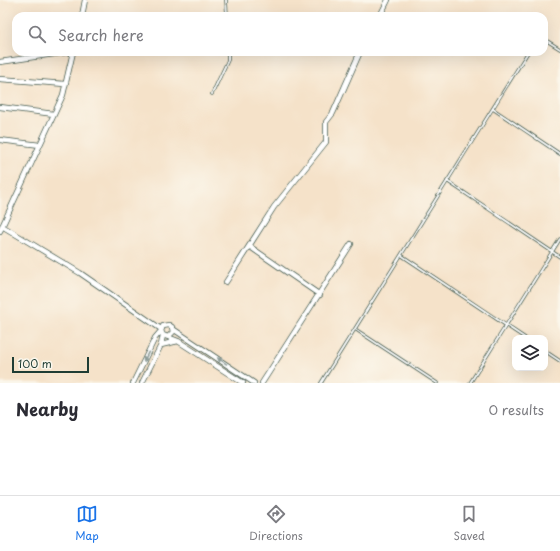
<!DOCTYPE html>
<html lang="en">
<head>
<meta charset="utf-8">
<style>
  body { margin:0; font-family:"Playpen Sans",sans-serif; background:#f2f2f3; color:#2b2b33 }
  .controls { position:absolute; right:12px; bottom:12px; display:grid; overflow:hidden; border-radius:8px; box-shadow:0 4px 16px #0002 }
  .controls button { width:36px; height:36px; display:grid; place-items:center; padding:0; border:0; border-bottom:1px solid #e1e1e2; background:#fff; color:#2b2b33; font:20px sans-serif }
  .scale { position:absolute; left:12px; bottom:10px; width:77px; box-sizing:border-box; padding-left:4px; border:2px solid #1f3d34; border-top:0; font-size:11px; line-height:14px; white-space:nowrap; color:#1f3d34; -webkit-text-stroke:3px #fbf7ec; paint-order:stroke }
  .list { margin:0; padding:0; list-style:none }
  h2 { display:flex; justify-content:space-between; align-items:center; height:52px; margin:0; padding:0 16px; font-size:17px }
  h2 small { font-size:13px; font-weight:400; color:#7c7c81 }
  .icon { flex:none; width:22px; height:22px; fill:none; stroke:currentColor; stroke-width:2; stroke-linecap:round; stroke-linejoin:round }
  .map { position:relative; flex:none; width:560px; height:383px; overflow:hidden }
  .search { position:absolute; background:#fff; box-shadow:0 4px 16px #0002; left:12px; right:12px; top:12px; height:44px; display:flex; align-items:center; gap:10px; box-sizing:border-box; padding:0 14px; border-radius:12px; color:#7c7c81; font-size:15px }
  .sheet { height:112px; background:#fff }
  nav { display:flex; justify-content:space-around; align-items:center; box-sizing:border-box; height:56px; border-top:1px solid #e1e1e2; background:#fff; font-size:11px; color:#7c7c81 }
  nav a { display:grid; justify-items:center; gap:2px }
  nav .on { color:#1a73e8 }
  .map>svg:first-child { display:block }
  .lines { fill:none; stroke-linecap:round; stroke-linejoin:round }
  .service-casing { stroke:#3f564a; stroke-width:3.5 }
  .minor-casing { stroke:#3f564a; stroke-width:6 }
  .service { stroke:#fff; stroke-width:2 }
  .minor { stroke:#fff; stroke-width:4.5 }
  .oneway { fill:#8f9e9a }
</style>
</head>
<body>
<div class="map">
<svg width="560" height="383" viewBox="0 0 560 383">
  <rect width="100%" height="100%" fill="#fbf7ec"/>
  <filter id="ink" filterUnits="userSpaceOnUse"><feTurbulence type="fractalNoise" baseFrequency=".025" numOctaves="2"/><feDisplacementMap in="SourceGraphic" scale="8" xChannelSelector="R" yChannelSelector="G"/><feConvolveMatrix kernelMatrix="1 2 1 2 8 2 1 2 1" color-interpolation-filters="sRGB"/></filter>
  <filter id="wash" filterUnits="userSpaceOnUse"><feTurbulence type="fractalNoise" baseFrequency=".012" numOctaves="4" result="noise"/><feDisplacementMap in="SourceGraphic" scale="16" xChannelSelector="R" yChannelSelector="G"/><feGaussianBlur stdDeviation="0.9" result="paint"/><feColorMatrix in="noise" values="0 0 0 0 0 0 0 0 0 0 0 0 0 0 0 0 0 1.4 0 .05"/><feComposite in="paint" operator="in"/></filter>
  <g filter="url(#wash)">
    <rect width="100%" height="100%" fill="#f5e2c9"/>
  </g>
  <g filter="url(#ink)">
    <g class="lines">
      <g class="service-casing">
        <path id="service" d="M226,0L227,16
          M544,39L560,49
          M212,94L228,60V52
          M493,109L560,154
          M447,181L560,257
          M401,255L525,338
          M355,329L437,383
          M545,351L560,361
          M321,383L528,52
          M470,383L560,239"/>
      </g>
      <g class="minor-casing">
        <path id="minor" d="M82,16L85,0
          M380,16L388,0
          M0,62L68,52
          M0,79L65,84
          M0,107L54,114
          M0,140L40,145
          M2,226L80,273L161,329
          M0,231L63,95L73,52
          M249,246L320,295
          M226,282L274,207L326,142V122L333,113L360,52
          M173,329L254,383
          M169,336L173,332L172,327L169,325L163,326L161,331L163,335L178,341L243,383
          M161,345L178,341
          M133,383L155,338L161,331
          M142,383L161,345L163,335
          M262,383L351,244"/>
      </g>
      <use href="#service" class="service"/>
      <use href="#minor" class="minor"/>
    </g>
    <defs><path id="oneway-solid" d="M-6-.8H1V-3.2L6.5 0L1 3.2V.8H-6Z"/></defs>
    <g class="oneway">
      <use href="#oneway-solid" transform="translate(146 357) rotate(116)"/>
      <use href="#oneway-solid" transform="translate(222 361) rotate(-146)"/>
    </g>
  </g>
</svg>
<div class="controls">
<button><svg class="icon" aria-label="layers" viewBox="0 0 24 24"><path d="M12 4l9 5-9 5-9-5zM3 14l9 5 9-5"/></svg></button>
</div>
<div class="scale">100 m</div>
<div class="search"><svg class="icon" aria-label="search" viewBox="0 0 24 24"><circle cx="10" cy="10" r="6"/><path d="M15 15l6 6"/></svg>Search here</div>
</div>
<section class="sheet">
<h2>Nearby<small>0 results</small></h2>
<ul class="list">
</ul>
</section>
<nav>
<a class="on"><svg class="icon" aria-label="map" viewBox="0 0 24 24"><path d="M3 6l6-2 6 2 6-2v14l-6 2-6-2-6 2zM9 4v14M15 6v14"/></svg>Map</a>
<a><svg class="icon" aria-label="directions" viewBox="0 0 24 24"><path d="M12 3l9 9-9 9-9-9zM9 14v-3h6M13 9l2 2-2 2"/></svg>Directions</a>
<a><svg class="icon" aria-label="saved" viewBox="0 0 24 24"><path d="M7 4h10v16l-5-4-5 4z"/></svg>Saved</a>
</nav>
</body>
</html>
